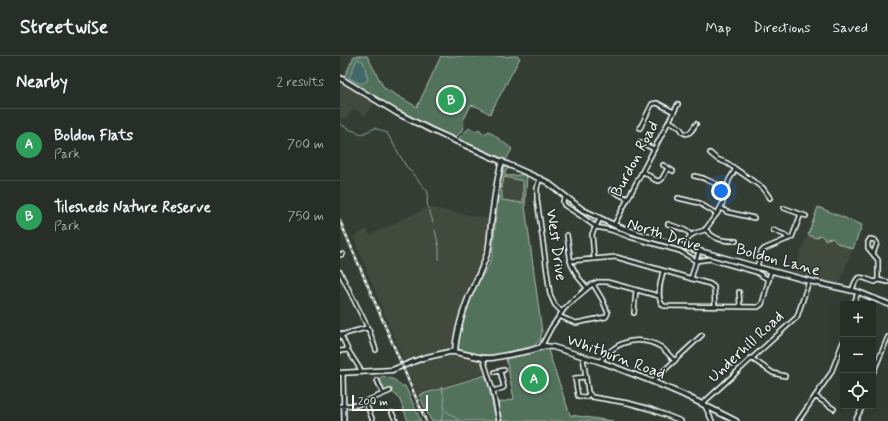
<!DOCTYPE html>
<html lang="en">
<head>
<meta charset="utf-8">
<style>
  body { margin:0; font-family:Mynerve,sans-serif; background:#323a33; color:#f1f3f6 }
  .controls { position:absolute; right:12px; bottom:12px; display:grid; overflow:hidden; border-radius:4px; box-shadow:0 4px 16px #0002 }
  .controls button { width:36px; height:36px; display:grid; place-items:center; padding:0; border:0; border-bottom:1px solid #424a44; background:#262e27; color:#f1f3f6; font:20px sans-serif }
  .scale { position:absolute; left:12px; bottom:10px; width:76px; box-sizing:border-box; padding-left:4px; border:2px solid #fff; border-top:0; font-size:11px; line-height:14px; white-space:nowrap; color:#fff; -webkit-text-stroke:3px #26332d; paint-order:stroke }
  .you { position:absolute; left:381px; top:135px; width:14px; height:14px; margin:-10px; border:3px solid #fff; border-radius:50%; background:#1a73e8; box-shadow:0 0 0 6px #1a73e833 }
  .badge { display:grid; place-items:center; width:26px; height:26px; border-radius:50%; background:#8abfa5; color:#fff; font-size:13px; font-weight:700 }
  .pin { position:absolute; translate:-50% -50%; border:2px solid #fff; box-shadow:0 1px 4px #0006 }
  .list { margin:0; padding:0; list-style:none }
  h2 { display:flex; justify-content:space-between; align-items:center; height:52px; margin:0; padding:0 16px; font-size:17px }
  h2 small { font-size:13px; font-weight:400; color:#a4a8a7 }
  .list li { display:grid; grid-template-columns:26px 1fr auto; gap:12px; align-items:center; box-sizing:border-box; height:72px; padding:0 16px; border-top:1px solid #424a44 }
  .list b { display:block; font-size:15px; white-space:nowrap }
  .list p { margin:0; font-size:13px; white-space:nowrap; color:#a4a8a7 }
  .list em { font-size:13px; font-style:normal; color:#a4a8a7 }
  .icon { flex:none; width:22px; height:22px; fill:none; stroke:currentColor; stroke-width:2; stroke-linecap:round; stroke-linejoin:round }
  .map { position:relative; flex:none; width:548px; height:365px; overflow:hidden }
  header { display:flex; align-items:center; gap:24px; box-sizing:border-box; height:56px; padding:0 20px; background:#262e27; border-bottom:1px solid #424a44 }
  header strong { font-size:19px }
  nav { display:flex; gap:22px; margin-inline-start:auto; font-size:14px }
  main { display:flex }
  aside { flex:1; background:#262e27 }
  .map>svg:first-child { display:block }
  .built { fill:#43493d }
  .green { fill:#53725c; stroke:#a9b8ae }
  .water { fill:#436768; stroke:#8ea4a4 }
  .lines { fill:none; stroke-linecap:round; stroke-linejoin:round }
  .stream { stroke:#8ea4a4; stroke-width:1 }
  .street-casing { stroke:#fff; stroke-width:6 }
  .secondary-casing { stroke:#fff; stroke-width:7 }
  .street { stroke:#26332d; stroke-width:3 }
  .secondary { stroke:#26332d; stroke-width:4 }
  .rail-casing { stroke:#fff; stroke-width:2.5 }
  .rail { stroke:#26332d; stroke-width:1; stroke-dasharray:3; stroke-linecap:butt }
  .labels { text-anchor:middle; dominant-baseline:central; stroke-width:3; stroke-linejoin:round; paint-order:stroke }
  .street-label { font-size:16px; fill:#fff; stroke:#26332d }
</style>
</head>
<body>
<header>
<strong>Streetwise</strong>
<nav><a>Map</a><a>Directions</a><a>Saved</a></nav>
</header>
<main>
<aside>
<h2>Nearby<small>2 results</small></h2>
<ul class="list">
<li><span class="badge" style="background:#2e9e5b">A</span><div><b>Boldon Flats</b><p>Park</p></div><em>700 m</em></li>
<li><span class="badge" style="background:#2e9e5b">B</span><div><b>Tilesheds Nature Reserve</b><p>Park</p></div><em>750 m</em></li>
</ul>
</aside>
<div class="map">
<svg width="548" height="365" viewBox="0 0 548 365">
  <rect width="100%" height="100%" fill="#333d34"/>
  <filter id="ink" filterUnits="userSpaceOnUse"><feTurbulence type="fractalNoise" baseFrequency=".025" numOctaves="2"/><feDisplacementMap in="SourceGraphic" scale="8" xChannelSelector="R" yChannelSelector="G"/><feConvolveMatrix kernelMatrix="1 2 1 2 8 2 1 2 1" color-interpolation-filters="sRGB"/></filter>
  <g filter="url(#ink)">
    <path class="built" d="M0,25L34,47L25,60L14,53L4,64L0,62Z
      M164,122L183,125V147L162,144Z
      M88,151L149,163L147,193L142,211L119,265L112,294L141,303L146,317L77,338L13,181L27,173L30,179Z
      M478,151L522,169L499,229L452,218Z"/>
    <path class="green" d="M14,0H27L44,32L77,51L101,0H165L168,1L169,0H177L180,2L150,58L138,51L131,49L123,65L124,69L121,76L115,82L92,71L52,51L4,22Z
      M129,72L135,75L139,73L144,78L149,75L172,93L166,104L118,83Z
      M165,110H167L179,115L178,116L169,112L166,114L165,120L181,119L182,116L187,118L185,150L202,276L200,284L194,290L151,300L136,298L121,294L118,291V283L126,254L138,227L149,209L152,200L159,134L162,135V144L183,147V125L164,121L162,133L159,132L164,112Z
      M226,144H227L243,155L257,163L258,165L257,168H254L240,157L226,148Z
      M478,151L522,169L513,193L497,187L492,182L487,183L485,184L481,179L476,182L468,179Z
      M262,165L295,179L357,197L356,202H353L347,196L342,194C320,188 297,182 275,174C270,172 265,172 260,169L261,166Z
      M363,198L429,216V221C425,222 419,216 414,214L371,202L360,203V200Z
      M207,291L230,359L273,365H162L158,347L174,343L166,302Z
      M146,319L156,365H91L79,339Z
      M43,320C46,321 53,323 56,325C61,329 59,330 65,330L81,365H68L59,342L52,336L51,334L44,336L39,326V323Z"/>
    <path class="water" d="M17,3L23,5L28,24L21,28L9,22Z"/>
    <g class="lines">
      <path class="stream" d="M0,68L11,74L22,78L35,72L47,77L66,110L88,136L87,147L93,166
        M95,174L99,192V203
        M106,355L120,365
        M101,365C105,353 106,343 101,331"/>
      <g class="street-casing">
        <path id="street" d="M329,65C332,67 337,69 340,72C342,74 342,76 344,77C350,80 353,72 356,68
          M300,72L312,48L317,47L334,56
          M300,86L314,93
          M370,97L377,103L387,107L423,132L430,142
          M323,109L333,115
          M303,115L315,124L319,125L322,123L328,112
          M354,120C358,121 363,121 367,124C375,127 378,130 387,132
          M200,122L197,132V143L210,238L215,249L222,256
          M271,134L288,143
          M226,141L223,145L224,149L241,160L256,171L271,174L290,181L340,195L356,205L370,203L373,204L416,216L429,224
          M338,142L359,147L377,158
          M381,152L387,156L414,162
          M444,152L466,160
          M328,168C335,171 346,172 351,179
          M274,169L338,48
          M365,173C375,184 382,185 396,185
          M433,174L445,179L448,183
          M227,179L231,208L238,221L247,232
          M345,191L347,185L350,180L355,177L365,174L378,156L382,149L389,124L395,114
          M0,199L3,198
          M254,202L252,178L254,174L260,163
          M230,205L276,201L370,228L374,231L375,250
          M417,211L421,196L424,193L452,181L461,158
          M323,215C321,224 315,244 324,250L418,251L422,248L431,215
          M0,216L27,270L26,272
          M351,223L359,195
          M538,224L548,226
          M512,235C517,216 520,221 535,226L538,224V204L528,192V186L530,183L535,184L537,187L533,198
          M399,236L400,250
          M514,248L518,236
          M294,257L296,234
          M219,260L228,264L236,267L266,261L268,257L262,243L253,228
          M26,272L29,274L36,294
          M0,277L8,294L22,316
          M1,279L26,272
          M201,291L211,272L224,253L231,246L251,229L258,226H267L319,240
          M0,295L8,294
          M243,301L248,336L252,341L288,347L310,353L341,365
          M143,302L153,335L159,365
          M411,302L433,317L445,320
          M260,306C263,301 268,297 273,293C287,282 306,282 321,291C326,295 330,300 335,305
          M155,316L164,314
          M3,317L4,365
          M533,317L548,281
          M246,321L235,322L238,340L246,341L249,338
          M37,324L43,338
          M313,326L316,322L362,279
          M153,335L163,332L164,331L160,315
          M475,340L494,353
          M25,345L33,365
          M362,348L457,261L469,225
          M0,350L17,349L50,335
          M365,350L372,365
          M52,357L56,365
          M458,365L491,317L503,286
          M515,365L523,350"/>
      </g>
      <g class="secondary-casing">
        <path id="secondary" d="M0,22L57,57L91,74L207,126L243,154L274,169L299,178L417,211L469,225L518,236L548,248
          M115,296C116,276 122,258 129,240C136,225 143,211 148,195C150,186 150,177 151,168C154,147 156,125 162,105
          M0,317L52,314L83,302L109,296H115L143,302H152L189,295L205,290L213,291L264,307L316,327L344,339L396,365"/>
      </g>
      <use href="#street" class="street"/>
      <use href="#secondary" class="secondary"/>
      <g class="rail-casing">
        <path id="rail" d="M0,165L86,365"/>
      </g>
      <use href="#rail" class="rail"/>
    </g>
  </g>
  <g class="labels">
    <g class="street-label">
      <text transform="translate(295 103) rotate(-62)">Burdon Road</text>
      <text transform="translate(324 179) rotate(18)">North Drive</text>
      <text transform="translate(216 189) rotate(82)">West Drive</text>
      <text transform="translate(438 204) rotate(15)">Boldon Lane</text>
      <text transform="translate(406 291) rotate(-43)">Underhill Road</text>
      <text transform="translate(276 301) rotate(20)">Whitburn Road</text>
    </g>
  </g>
</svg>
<div class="controls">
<button>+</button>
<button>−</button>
<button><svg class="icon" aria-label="locate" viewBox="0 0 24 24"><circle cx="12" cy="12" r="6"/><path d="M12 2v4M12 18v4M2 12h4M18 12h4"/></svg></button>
</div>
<div class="scale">200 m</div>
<div class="you"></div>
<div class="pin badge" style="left:194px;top:323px;background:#2e9e5b">A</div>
<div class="pin badge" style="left:111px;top:44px;background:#2e9e5b">B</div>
</div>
</main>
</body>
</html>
